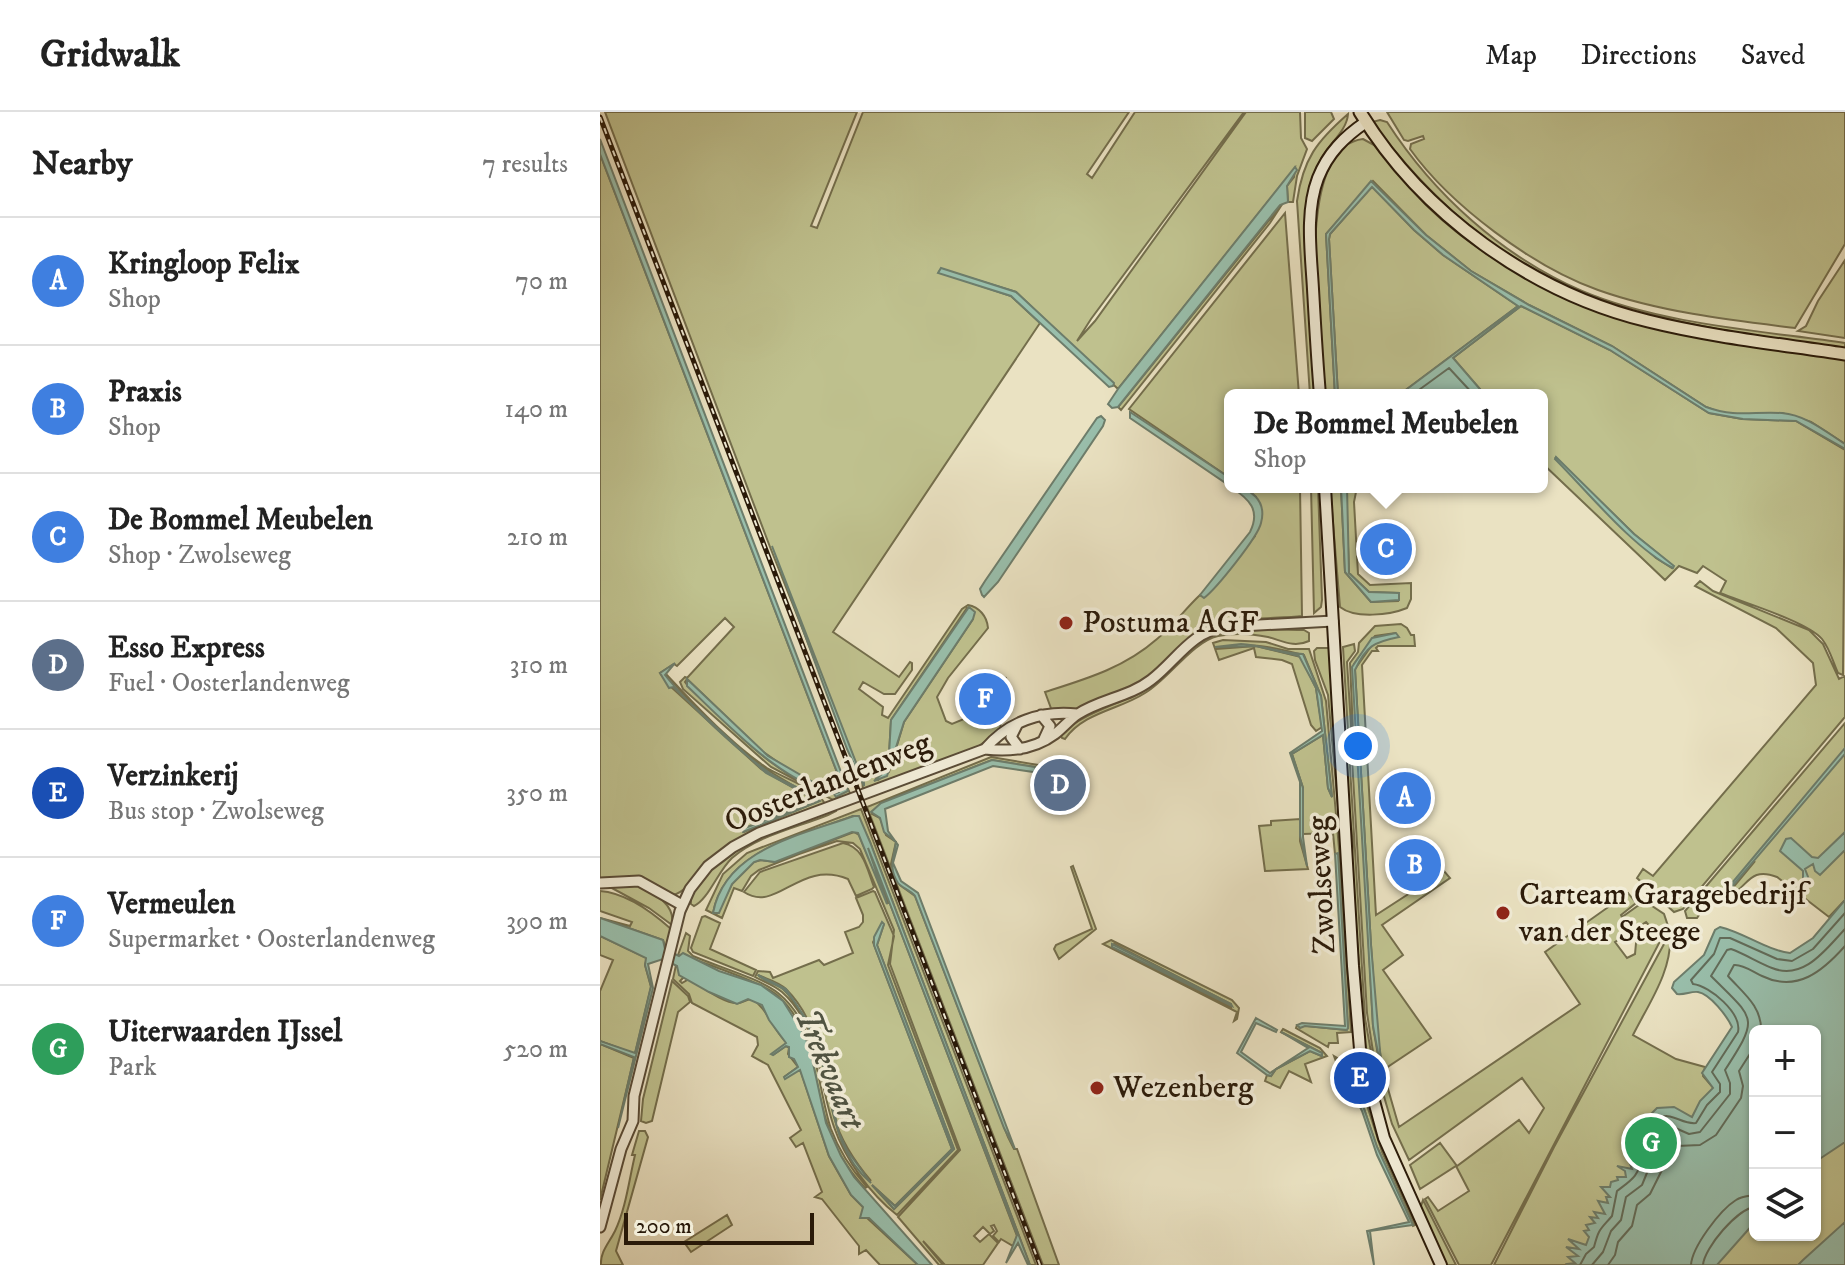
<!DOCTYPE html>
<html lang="en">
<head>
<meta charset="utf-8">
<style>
  body { margin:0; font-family:"IM FELL DW Pica",serif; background:#f6f6f6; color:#222 }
  .controls { position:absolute; right:24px; bottom:24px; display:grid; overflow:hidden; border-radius:12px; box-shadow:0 2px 6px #0004 }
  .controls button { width:72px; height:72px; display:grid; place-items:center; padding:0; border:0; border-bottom:2px solid #e0e0e0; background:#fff; color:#222; font:40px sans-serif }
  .scale { position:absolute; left:24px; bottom:20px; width:190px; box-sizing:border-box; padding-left:8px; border:4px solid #2a1a09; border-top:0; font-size:22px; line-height:28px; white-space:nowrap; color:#2a1a09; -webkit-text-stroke:6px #f1ecd7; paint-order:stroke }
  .you { position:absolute; left:758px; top:634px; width:28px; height:28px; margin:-20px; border:6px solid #fff; border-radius:50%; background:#1a73e8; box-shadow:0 0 0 12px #1a73e833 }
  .badge { display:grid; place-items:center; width:52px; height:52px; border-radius:50%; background:#b45309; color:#fff; font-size:26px; font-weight:700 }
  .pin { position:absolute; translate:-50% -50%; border:4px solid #fff; box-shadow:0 2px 8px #0006 }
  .popup { position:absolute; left:624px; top:277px; width:324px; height:104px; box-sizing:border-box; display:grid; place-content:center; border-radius:12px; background:#fff; filter:drop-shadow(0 2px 6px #0005); font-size:26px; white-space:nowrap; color:#767676 }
  .popup b { font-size:30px; color:#222 }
  .popup::after { content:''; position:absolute; left:50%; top:100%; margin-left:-16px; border:16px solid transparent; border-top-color:#fff }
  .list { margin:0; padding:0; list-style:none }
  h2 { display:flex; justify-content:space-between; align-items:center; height:104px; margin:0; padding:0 32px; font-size:34px }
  h2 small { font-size:26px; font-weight:400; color:#767676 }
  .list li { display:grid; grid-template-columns:52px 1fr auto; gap:24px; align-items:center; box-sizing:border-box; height:128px; padding:0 32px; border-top:2px solid #e0e0e0 }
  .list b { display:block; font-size:30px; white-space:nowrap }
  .list p { margin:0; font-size:26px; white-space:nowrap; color:#767676 }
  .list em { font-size:26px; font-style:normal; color:#767676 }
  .icon { flex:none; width:44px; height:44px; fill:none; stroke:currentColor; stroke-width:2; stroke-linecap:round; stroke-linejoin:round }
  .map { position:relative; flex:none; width:1245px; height:1153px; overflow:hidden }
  header { display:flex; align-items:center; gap:48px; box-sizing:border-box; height:112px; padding:0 40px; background:#fff; border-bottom:2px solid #e0e0e0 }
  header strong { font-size:38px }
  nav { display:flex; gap:44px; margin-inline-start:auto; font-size:28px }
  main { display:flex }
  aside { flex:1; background:#fff }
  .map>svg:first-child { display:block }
  .green { fill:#bfc18e; stroke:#746e4c; stroke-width:2; fill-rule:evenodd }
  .water { fill:#99bfac; stroke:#6d7d6b; stroke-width:2 }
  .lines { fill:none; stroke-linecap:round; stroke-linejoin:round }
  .shore { stroke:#626c5a; stroke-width:2 }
  .tertiary-casing { stroke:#5a4c37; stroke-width:13 }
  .secondary-casing { stroke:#2a1a09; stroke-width:14 }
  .primary-casing { stroke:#2a1a09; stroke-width:15 }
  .tertiary { stroke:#f1ecd7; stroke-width:9 }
  .secondary { stroke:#f1ecd7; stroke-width:10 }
  .primary { stroke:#eae2c2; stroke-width:11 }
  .rail-casing { stroke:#2a1a09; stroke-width:5 }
  .rail { stroke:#f1ecd7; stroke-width:2; stroke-dasharray:6; stroke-linecap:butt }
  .poi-dot { fill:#8f2418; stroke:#f1ecd7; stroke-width:3 }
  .labels { text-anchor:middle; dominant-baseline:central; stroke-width:7; stroke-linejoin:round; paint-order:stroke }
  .poi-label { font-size:32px; fill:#2a1a09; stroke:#f1ecd7; text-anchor:start }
  .street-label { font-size:32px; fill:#2a1a09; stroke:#f1ecd7 }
  .water-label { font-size:34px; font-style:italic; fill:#515442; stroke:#f1ecd7 }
</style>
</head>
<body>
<header>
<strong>Gridwalk</strong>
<nav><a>Map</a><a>Directions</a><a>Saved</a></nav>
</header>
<main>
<aside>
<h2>Nearby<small>7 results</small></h2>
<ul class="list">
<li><span class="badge" style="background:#3f7fe0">A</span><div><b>Kringloop Felix</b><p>Shop</p></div><em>70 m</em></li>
<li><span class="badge" style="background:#3f7fe0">B</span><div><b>Praxis</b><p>Shop</p></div><em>140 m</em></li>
<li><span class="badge" style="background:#3f7fe0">C</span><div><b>De Bommel Meubelen</b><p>Shop · Zwolseweg</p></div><em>210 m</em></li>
<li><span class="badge" style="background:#5c6f8a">D</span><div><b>Esso Express</b><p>Fuel · Oosterlandenweg</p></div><em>310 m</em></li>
<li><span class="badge" style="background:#1a4fb4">E</span><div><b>Verzinkerij</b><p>Bus stop · Zwolseweg</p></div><em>350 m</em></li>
<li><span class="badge" style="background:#3f7fe0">F</span><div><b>Vermeulen</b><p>Supermarket · Oosterlandenweg</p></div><em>390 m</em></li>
<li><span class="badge" style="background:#2e9e5b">G</span><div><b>Uiterwaarden IJssel</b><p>Park</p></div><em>520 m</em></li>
</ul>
</aside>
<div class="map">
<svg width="1245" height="1153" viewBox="0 0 1245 1153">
  <rect width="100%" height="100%" fill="#eae2c2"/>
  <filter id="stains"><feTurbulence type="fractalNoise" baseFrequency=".0025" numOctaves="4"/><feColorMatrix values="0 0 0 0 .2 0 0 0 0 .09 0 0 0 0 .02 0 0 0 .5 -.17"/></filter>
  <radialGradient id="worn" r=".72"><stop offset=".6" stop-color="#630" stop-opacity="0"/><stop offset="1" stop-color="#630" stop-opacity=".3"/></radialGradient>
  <path class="green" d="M5,0H257L211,114L217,116L263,0H529L487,62L492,66L535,0H644L491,207L477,229L495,209L646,0H700L701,26L707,37L697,64L693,90H688L687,74L694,65L695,56L518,277L416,180L341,157L339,160L411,184L440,211L233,520L299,565L310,550L312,551V558L295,582H284L263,570L259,577L283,595L282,603L288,606L362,497L368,493C379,495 387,504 388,516L348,566L337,585L346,609L352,612L403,591L407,583L400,565L406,566C412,591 397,599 401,618L372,639L263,678L262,667L170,435ZM367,496L373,507L304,610L289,660L278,668L275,665L283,661L289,643L291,608Z
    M705,0H731L734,7L712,29L705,26Z
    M787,0H1245V132L1195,216C1129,208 1060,200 998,178C933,155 850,93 810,37L811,32L824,27L823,24L808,29L804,28Z
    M748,2C747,18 731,30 722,45C714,60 709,75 707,93L714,283H710L697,89C703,47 717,29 748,2Z
    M780,8L787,10C834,83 902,144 982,179C1059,212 1163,219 1245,231V237C1178,228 1112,218 1046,202C1025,197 1002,193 981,184C894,143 830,87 772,10Z
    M763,27L774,33C792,52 807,74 826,93C876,142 944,180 1009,202L1245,247V332L1211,310L1182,301L1143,303L1122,301L1106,295L1012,234L929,193L871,159L826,123L773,69L726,122L735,283H723C720,234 691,35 763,27Z
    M0,42L240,668L239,680L234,683L248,677L251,683L233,688L171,655L83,577L80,570L85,565L87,566L134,515L125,506L77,554L74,552L60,561L69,573L161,657L216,689L142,717L144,720L219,689L159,653L90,590L65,561C96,594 130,631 167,656C182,665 219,678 225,692C190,706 148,718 117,741C102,752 89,780 73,783L48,771L0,768ZM87,567L162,639L185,655L230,680C174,666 129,612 88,574L85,570Z
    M772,74L814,118L843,143L918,194L799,283H738L729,127L730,122Z
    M683,91L670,111L521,298L518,295Z
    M685,101L699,283H630V366L529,297Z
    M1245,148V226L1198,219L1206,214L1218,189Z
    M921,194L1010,238L1109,301L1142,307L1196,309L1245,338L1243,563L1238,561C1233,550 1230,537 1222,527C1208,510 1145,491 1120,481L1126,469L1103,454L1097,461L1079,454L1065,468L942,351V283H885L853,246ZM955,345L1034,422L1073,454L1072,456L1056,446L1032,424Z
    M644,375H700L702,504C676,507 627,505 605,516C588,524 576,540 563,552C536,578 490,600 452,599L445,580C486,567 524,556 557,527C573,514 585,497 600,483L602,484L655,424L656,385Z
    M711,375H718L722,488L721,495L714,501Z
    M730,375H741L745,460L771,490L798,489L799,481L769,480L749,461L746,380L747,375H757L754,390L758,462L770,473L811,471V487L807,496C790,503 755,507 740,495Z
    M1100,469L1113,479L1209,518L1223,532L1239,567L1245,564V605L1083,797L1074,800L1037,766L1043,757L1053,764L1216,573L1213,551L1176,516L1095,474Z
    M801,512L807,516L811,523H814L815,534H778L776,536L778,539H772L762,553L776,803L844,759L850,766L782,813L803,843L783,858L831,926L783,958L777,923L771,833L755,557L772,533L796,521L775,524L754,552L773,914L781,961L784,965H778L776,959L767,901L752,647L753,620L750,551L758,540L759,531L775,514Z
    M704,518L709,521V529C694,536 683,529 668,525C653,522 633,521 618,524C592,530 569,567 545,581C519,598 484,600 465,627L462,626L460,622C491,595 531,592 561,565C577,551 591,530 612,522C633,515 681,518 704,518Z
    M623,528L666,530L688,537H709L726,589L741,759L751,920L737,921L738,931H729L728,935L696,916L697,913L746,918L748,916L738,742H735L733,721L703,722V676L692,642L723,623L728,676L732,685L721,584L704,543C670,535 652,529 616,537L656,534L701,545L716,576L722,615L716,619L711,613L692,552L682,548L656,545L654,536L619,548L613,531Z
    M754,532L755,539L747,550L751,613L750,655L765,906L775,963L768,955L760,903L761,877L751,757L753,732L746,671L748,620L743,535Z
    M717,536H730L740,718L728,583L715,548L714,539Z
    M1245,611V788L1229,805L1177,765C1147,753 1148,779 1126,784L1155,749L1122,786L1107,791L1097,806H1087L1085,799Z
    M391,645L438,653L443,669L437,673L435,655L392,648L281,691L272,702L280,706L286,723L296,730L291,752L300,773L315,784L408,1025L414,1037H417L459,1153H443L267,695Z
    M235,696L236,699L228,703C196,716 159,723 132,746C118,759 108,788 94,794L91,792C90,782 95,778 100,770C130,727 188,714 235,696Z
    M261,697L436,1153H430L270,730L258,705L253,704C201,724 125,737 113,801L116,803L132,772L154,750L161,748L175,750L254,720L259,723L288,792L263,721L417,1124L413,1134L401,1127L399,1130L393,1124L397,1119L394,1113L391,1114L394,1119L390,1122L383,1115L374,1124L380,1130L389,1122L398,1131L383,1153H345L323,1129L343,1153H339L298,1105L360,1038L290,852L294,818L260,737L253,731L237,729L199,742L159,758L151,764L142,779L134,776L122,806L106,798L123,762L147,741Z
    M700,707V729L708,757L665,759L659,714L671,713V709Z
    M243,731C264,735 267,757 274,775L272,777L256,784L248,767C199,747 177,802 144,780L160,760Z
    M473,754L496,817L459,847L454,837L456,833L492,817L471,755Z
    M35,772C52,779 76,792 72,813L49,796L10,775Z
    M0,779C27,781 52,800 71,817L66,837L63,828L0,806L30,814L32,810L0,799Z
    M273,779L275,780L294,824L288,853L358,1038L297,1103C270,1082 245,1047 234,1015C218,970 221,915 182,880C174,873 164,870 155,865L158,859L170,860L173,866L219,848L224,853L253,841L245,820L259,815L263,810V803L256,786ZM284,812L277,833L354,1037L294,1097L272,1073L295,1094L352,1037L273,830ZM158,863C167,867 179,870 186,877C221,912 222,960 234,1005C241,1029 255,1050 271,1069C224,1030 235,968 210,918C203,904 194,887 183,877C175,871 162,868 158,863Z
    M1028,781L1036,791L1021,803L1022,805L1039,793L1049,792L1064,802L1068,814L891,1153H859L825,1087L828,1085L838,1099L869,1079L856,1054L820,1077L810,1053L840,1031L857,1054L919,1008L929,1021L944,996L922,966L809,1048L792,1012L781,974L786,970L799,1015L980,892L945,840ZM1046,810L1055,820L1036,831L1035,842L1027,846L1015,830Z
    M105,804L120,811L110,837L156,858L153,864L93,840L91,836L102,805Z
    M86,821L90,824L88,839L93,844C116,854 161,867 178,881C219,914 216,972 231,1017C239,1039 251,1057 267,1075L265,1076C247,1057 233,1034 226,1008C213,967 214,916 178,884C164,871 97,848 78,843Z
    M1070,821C1073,858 1049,891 1033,923L1076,947L1105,955L1103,964L1155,1024V1123H1215V943L1245,902V1116L1209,1153H894L954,1035Z
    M0,824L47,846L45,853L51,875L35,942L0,929V879L13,848L0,843Z
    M511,828L632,888L639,896L637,907L634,909L637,900L503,832ZM514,832L631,892V895L512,835Z
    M76,853L84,865L80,869L82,871L89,867C99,873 127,894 139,891C144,890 147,887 152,887C168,897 172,917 187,931L173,943L186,934L189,936L188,942L198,955L184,965L200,957L229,1044L251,1083L263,1095L267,1106L318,1153H280L266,1138L259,1142V1134L222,1087L215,1085L222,1080L203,1031L196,1035L190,1026L201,1018L168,953L152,944L158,933L157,925L92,891L89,882L73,867Z
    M72,869L88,884L90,890L78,900L52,1009L46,1011L41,1009L43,987Z
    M683,917L720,936L727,944L705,952L711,970L689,959L680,976L665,969L667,963L671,964L676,957L710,939L721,944L722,941L681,920Z
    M0,932L34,946L0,1088Z
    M734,944L755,956L782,1040L815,1113L813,1114L777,1035L761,988L742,956L743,959L739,958Z
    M39,1019H45L48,1025L16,1139L23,1153H1C0,1140 9,1131 15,1119C26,1096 29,1068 35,1043H32Z
    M823,1088L856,1153H846L820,1097Z
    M127,1103L132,1113L91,1140L84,1130Z"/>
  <path class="water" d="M0,27L246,673L248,679L236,685L234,682L239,680L240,668L0,42Z
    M695,55L697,58L687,74L688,90L680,93L518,295L512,296L508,292L518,277Z
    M771,69L826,123L871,159L929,193L1012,234L1106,295C1137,306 1153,299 1182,301C1206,303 1226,320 1245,332V337L1196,309L1143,307L1109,301L1010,238L921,194L853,246L885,283H799L918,194L843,143L814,118L772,75L730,122L729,127L738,283H735L726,122Z
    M341,156L416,180L514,271L513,274L509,275L411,184L338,161Z
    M530,300L630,366V374L530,306Z
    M501,304L505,308L503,314L398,470L384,485L382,483L380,477L385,469L497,306Z
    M956,345L1034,422L1074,454L1073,456C1032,435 988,380 955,347Z
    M631,375C651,375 667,389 661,411C658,425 616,477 604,486L600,483L650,420C661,398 649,387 631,375Z
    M741,375H747L749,461L769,480L799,481V488L771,490L745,460Z
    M172,434L264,671V674L247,637Z
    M369,495L375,500L373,507L304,610L287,664L274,669L283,661L289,643L291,608Z
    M796,521L799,525C774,530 766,534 755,558L771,833L782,962L773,914L752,555L772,526Z
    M641,532C663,533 682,542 703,542L721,584L732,685L728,676L723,623L692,642L703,676V725L707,754L700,724V670L690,641L722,619L716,576L699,544L656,534L615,535Z
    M75,551L65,563C89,593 139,640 171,662C186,672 207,677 220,689L143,720L142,717L215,690V687L166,661L73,575L69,576L60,561Z
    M87,567L168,644L230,680C181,670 124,609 87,574Z
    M1245,636V642L1123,785L1122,783Z
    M392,648L435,655L439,664L437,665L433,660L393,654L285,697L288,719L298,733L293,751L301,769L318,781L415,1037L404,1016L315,784C310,778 302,776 298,771C288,756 294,745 296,730L284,720L280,706L271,700L281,691Z
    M254,704H259L270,730L430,1153H428L418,1131L406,1151L417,1123L275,753L268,736L287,792L258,721L252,720L175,750L160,748L154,750L132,772L119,801H113C125,737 201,723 254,704Z
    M1245,720V738L1220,763L1215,759L1213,752L1205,757L1210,770L1207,773L1203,769V759L1180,739L1186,727L1191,726L1212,745L1218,746Z
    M738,741L748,916L747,918L705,914L700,916L697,913L702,911L745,914L735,742Z
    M1245,788V1030L1215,1050V919H1155V1110L1117,1153H968L967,1152L975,1151L968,1145L978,1144L966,1135L979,1137L968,1127L986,1133L989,1125L984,1119L989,1118L986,1113L995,1111L990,1105L998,1106L994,1100L1005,1102L998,1089L1008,1091L1006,1085H1010L1001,1075H1010L1011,1070L1018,1068L1017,1065H1026L1025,1059L1017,1054L1032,1057L1030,1052L1033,1050L1025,1041L1036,1038L1038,1034L1046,1032L1039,1023L1050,1020L1041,1011L1044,1003L1051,1002L1057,996L1074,995L1092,1005L1100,989L1113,976L1102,961L1132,915C1127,904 1110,882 1098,880C1091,879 1085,883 1077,882L1072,876L1074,870L1104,843L1115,818L1120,815C1145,821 1166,838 1190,841L1213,826Z
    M0,806L63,828L65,837L79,844L83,841L119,859L161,873L183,889L205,924L211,942L226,1011L241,1044L254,1065L332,1153H318L269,1106H260L263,1095L251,1083L229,1044L200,958L185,967L184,965L198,955L194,947L189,945V935L186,934L173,943L171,942L186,931L169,908L162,893L148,887L137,892L109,880L79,863L77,854L63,847L48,852L53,876L18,1016L34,945L0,932V929L35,941L51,874L45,853L46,846L0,824Z
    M282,810L284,812L277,833L354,1037L294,1097L272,1073L295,1094L352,1037L274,833V825Z
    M512,832L631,892L632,894L512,835Z
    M158,863L186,877L210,913L220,936L239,1021L247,1038L271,1071C226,1033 235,973 213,924C206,909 196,887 183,877C175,871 162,868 158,863Z
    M656,906L677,918L676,920L656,911L641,940L670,961L708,936L681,920L722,941V944L710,939L676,957L671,964L667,963L637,941Z
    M744,955L763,994L777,1035L813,1113L770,1119L774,1153L767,1119L809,1110L777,1043L762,999L742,958Z
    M1245,1110V1153H1198L1203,1148Z"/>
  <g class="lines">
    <path class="shore" d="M812,283L849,256L874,283
      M1161,919C1162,894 1143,881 1128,864L1134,853C1143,852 1153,860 1162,864C1197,881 1223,859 1245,834
      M980,1153L986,1142L994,1135C999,1116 1000,1118 1012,1104L1017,1079C1030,1069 1040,1064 1041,1045C1055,1034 1057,1025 1056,1008C1070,997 1081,1013 1096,1011L1107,993L1120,980V972L1112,960L1138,920C1142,901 1110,874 1093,872L1091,868L1114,842L1120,826H1130L1177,847L1192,849L1213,837L1245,801
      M992,1153L1003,1140L1011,1119L1021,1108L1026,1085L1042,1073L1051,1051L1063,1039L1069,1016L1073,1015L1089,1022L1100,1020L1130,982V971L1125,958C1160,904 1155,908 1111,864L1127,838L1131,837C1145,842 1157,850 1172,856C1204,869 1226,837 1245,817
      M1008,1153L1015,1143L1018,1130L1032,1114L1037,1093L1050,1082L1062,1058L1072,1047L1077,1034L1100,1033L1116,1023L1141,986L1143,974L1139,959L1155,934
      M1091,1153C1092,1135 1120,1098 1136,1088C1142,1084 1148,1084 1155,1083
      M1103,1153C1104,1136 1138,1096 1155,1095"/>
    <g class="tertiary-casing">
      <path id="tertiary" d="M441,603L450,614L444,627
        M417,613L411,625L420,637
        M385,637C408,610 441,598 477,602
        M0,771L39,769L82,793
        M0,1115L21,1037L33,1009L34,984L80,799L90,777L108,754L133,735L159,721L385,637C409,640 435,637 455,622C463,616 470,607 478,602C501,587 529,585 551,568C576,549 591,520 624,515L733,509"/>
    </g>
    <g class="secondary-casing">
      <path id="secondary" d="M720,283C717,248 715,212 713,177C711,141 705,100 718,66C728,41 744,25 766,10
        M725,375L753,854L760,937L784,1026L841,1153"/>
    </g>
    <g class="primary-casing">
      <path id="primary" d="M760,0C822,102 932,181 1048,209C1112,225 1179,232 1245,242"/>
    </g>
    <use href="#tertiary" class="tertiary"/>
    <use href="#secondary" class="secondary"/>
    <use href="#primary" class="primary"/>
    <g class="rail-casing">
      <path id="rail" d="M0,5L440,1153"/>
    </g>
    <use href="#rail" class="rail"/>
  </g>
  <g class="poi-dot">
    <circle cx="466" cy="511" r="8"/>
    <circle cx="903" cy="801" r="8"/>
    <circle cx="497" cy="976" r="8"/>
  </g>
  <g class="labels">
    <g class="poi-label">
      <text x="482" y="511">Postuma AGF</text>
      <text x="919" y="783">Carteam Garagebedrijf<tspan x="919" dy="37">van der Steege</tspan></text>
      <text x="513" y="976">Wezenberg</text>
    </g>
    <g class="street-label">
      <text transform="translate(228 671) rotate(-22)">Oosterlandenweg</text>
      <text transform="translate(722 773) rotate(-93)">Zwolseweg</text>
    </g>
    <g class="water-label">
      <text transform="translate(229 957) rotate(67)">Trekvaart</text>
    </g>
  </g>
  <rect width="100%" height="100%" filter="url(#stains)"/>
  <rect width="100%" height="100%" fill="url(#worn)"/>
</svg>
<div class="controls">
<button>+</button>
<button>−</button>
<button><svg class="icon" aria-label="layers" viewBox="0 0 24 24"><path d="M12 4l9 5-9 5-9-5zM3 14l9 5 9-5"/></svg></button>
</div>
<div class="scale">200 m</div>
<div class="you"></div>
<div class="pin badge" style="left:805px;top:686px;background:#3f7fe0">A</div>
<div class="pin badge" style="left:815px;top:753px;background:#3f7fe0">B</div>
<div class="pin badge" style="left:786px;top:437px;background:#3f7fe0">C</div>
<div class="popup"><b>De Bommel Meubelen</b>Shop</div>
<div class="pin badge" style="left:460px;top:673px;background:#5c6f8a">D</div>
<div class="pin badge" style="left:760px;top:966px;background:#1a4fb4">E</div>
<div class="pin badge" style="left:385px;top:587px;background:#3f7fe0">F</div>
<div class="pin badge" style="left:1051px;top:1031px;background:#2e9e5b">G</div>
</div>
</main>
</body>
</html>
